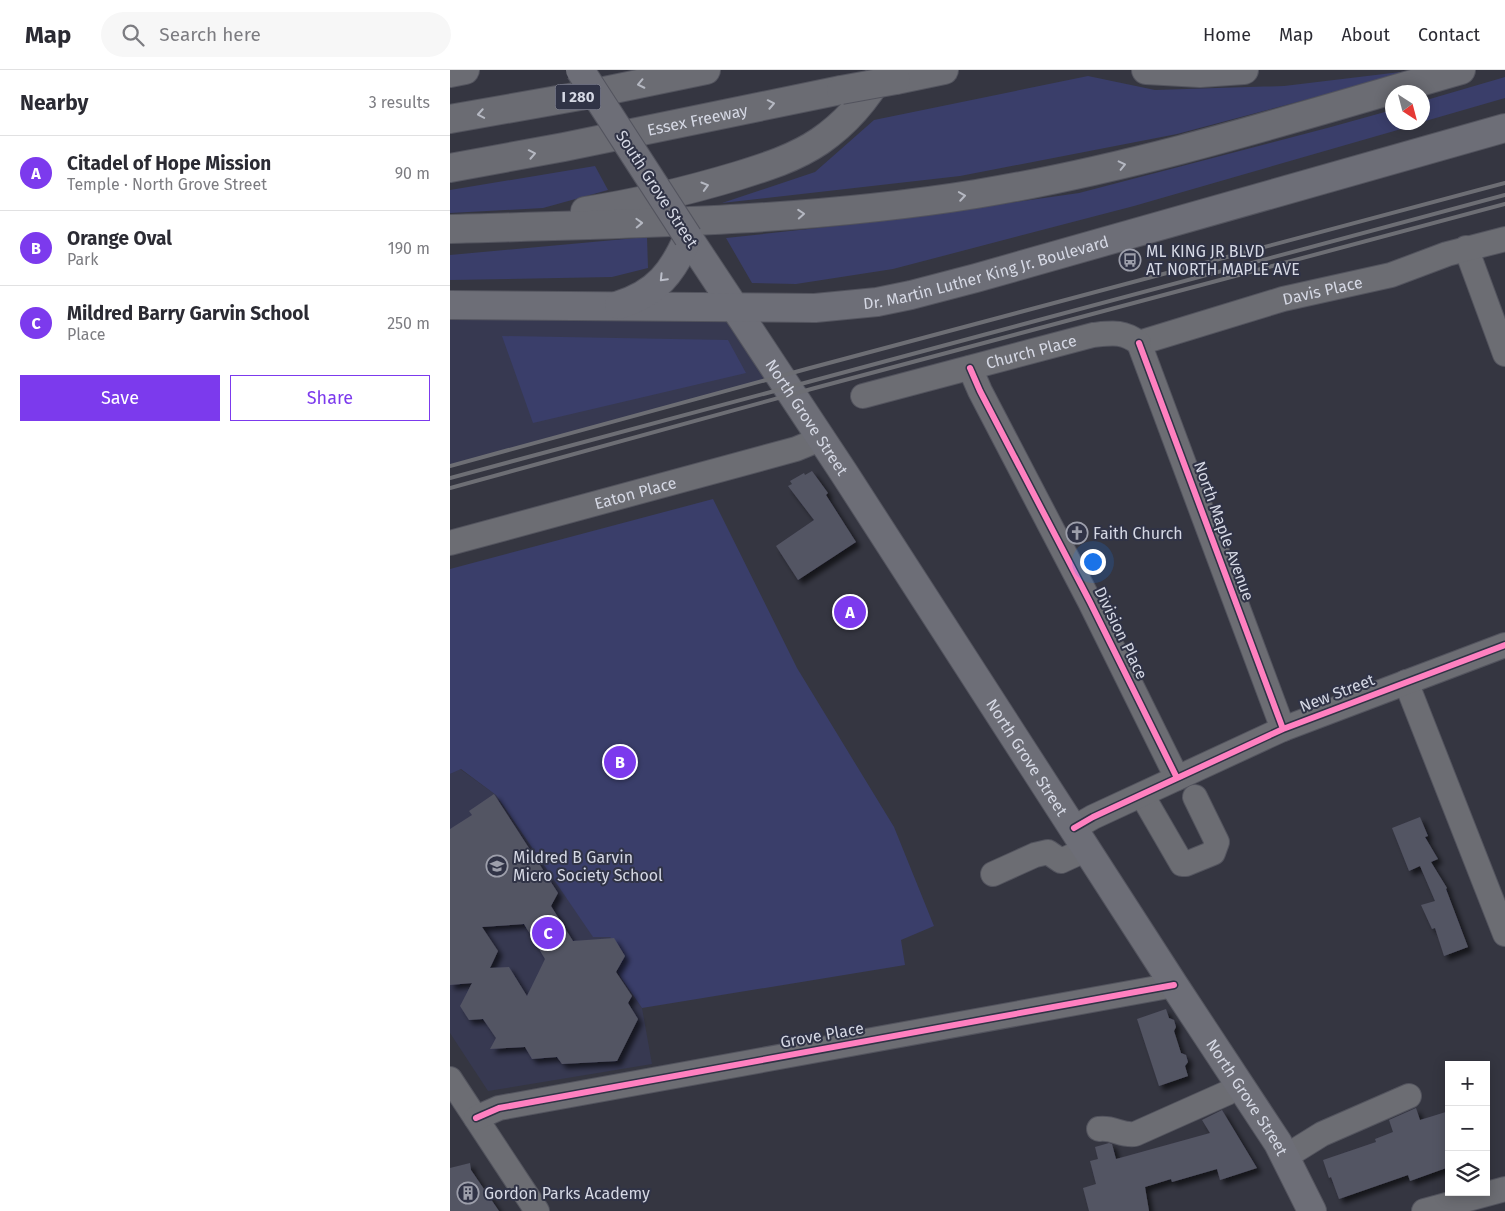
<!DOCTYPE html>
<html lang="en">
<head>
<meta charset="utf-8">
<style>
  body { margin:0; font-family:"Fira Sans",sans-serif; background:#f7f7f7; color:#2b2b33 }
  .controls { position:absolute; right:15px; bottom:15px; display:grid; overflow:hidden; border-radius:0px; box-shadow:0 2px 12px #0003 }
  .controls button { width:45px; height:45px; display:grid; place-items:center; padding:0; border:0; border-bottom:1px solid #e1e1e2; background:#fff; color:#2b2b33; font:25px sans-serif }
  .compass { position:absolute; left:935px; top:15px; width:45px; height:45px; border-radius:50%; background:#fff; box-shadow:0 2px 12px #0003; rotate:144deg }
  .you { position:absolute; left:642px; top:491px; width:18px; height:18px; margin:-12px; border:4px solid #fff; border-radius:50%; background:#1a73e8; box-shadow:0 0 0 8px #1a73e833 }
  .badge { display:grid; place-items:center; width:32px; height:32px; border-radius:50%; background:#7c3aed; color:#fff; font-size:16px; font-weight:700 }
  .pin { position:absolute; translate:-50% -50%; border:2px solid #fff; box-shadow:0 1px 5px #0006 }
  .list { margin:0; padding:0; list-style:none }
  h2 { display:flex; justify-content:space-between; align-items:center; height:65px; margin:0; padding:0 20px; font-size:21px }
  h2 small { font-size:16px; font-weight:400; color:#7c7c81 }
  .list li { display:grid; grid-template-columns:32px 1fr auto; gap:15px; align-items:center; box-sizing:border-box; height:75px; padding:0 20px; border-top:1px solid #e1e1e2 }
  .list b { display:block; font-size:19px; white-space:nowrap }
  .list p { margin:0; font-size:16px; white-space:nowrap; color:#7c7c81 }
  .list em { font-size:16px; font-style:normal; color:#7c7c81 }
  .actions { display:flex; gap:10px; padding:15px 20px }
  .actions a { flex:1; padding:11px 0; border:1px solid #7c3aed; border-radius:0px; text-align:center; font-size:18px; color:#7c3aed }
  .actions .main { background:#7c3aed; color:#fff }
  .icon { flex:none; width:28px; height:28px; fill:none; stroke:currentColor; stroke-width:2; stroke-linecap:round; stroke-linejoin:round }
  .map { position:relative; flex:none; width:1055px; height:1141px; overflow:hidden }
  header { display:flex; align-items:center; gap:30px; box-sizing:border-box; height:70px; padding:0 25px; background:#fff; border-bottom:1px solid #e1e1e2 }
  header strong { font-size:24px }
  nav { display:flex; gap:28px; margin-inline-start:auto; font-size:18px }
  .search { width:350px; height:45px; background:#f7f7f7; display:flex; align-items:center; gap:12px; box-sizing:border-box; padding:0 18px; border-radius:28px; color:#7c7c81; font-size:19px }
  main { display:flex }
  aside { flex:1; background:#fff }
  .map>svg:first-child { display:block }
  .built { fill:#373951 }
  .green { fill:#3a3e6a }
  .building { fill:#535464; fill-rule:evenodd; filter:url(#shadow) }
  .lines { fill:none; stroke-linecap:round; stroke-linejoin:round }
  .minor-casing { stroke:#53545e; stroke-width:26 }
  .major-casing { stroke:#53545e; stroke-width:30 }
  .highway-casing { stroke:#53545e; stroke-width:30 }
  .minor { stroke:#6c6d73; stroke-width:24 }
  .major { stroke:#6d6e77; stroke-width:28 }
  .highway { stroke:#6b6c73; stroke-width:28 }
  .rail { stroke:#6d6e74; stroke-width:4 }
  .major-bridge-casing { stroke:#53545e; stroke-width:30; stroke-linecap:butt }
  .highway-bridge-casing { stroke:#53545e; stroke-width:30; stroke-linecap:butt }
  .major-bridge { stroke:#6d6e77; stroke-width:28 }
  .highway-bridge { stroke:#6b6c73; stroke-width:28 }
  .cycleway-casing { stroke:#303346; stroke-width:9 }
  .cycleway { stroke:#ff80c0; stroke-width:6 }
  .oneway { stroke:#b5b8c2 }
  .oneway2 { stroke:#bbbec9 }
  .labels { text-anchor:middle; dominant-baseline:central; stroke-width:4; stroke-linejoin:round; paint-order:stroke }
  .shield { fill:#303346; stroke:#a4a6b5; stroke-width:1 }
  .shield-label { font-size:15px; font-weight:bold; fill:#d5d8e4 }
  .street-label { font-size:16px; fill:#d5d8e4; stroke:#303346 }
  .poi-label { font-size:16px; fill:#d5d8e4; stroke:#303346; text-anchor:start }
</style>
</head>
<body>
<header>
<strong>Map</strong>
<div class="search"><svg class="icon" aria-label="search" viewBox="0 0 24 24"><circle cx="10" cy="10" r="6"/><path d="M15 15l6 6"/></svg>Search here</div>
<nav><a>Home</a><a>Map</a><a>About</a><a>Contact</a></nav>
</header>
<main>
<aside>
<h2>Nearby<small>3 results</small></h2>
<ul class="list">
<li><span class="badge">A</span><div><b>Citadel of Hope Mission</b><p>Temple · North Grove Street</p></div><em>90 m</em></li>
<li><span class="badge">B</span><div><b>Orange Oval</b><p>Park</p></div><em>190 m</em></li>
<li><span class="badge">C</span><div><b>Mildred Barry Garvin School</b><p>Place</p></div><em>250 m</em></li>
</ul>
<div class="actions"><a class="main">Save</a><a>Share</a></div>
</aside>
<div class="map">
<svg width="1055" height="1141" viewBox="0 0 1055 1141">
  <defs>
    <filter id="shadow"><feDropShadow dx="4.5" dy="4.5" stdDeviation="2.5" flood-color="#0009"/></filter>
  </defs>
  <rect width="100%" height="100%" fill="#353641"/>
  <path class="built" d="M285,238L325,308L0,396V249Z
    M10,699L46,725L143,866L160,867L174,883L167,902L192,938L202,994L38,1021L0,963V704Z"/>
  <path class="green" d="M967,0L727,64L510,106L272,133L365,102L424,50L638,6L705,20L834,16Z
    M1055,7V28L972,52L973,31Z
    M942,40V52L972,53L684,136L443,199L346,214L302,213L276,168L433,151L629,123L881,57Z
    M145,96L158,120L93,138L0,143V120Z
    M197,167L198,198L162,207L0,210V185Z
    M52,266L278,270L296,303L83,353Z
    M263,429L347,598L444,757L484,856L451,870L455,895L192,938L167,902L174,883L160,867H143L46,725L11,699L0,704V499Z"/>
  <path class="building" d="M362,401L378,423L376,425L406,472L348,510L326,476L364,450L338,416L342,414L340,411L354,403L355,405Z
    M44,724L108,823L101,836L123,871L164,868L175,886L166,902L182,926L178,933L188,949L167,991L112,994L107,987L82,989L75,977L40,979L46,968L33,949L19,950L10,936L22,913L0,915V759L22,745L19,741ZM74,854L95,889L77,926L59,897L40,898L48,881L32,857Z
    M970,747L978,766L975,767L988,789L981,792L997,818L996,819L1018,877L994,886L985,858L982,859L971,835L985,831L970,796L959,801L942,758Z
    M716,939L719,948L724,950L726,957L724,961L731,983L736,985L738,992L735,996L738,1006L709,1016L687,949Z
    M966,1038L970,1050L999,1041V1097L960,1111L958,1105L889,1129L881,1107L879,1108L873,1090L926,1072L925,1069L943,1062L939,1050Z
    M772,1040L807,1098L770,1110L767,1099L722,1112L721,1109L695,1117L699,1141H639L633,1118L646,1114L640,1091L648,1089L645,1077L659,1073L662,1074L666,1089L760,1063L752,1050Z
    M20,1093L21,1100L49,1141H0V1098Z"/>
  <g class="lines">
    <g class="minor-casing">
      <g id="minor">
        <path d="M1016,178L1055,284"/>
        <path d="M689,273L833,659"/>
        <path id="s1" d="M689,273L833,229L941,205L997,184L1055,169"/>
        <path d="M520,298L530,321L640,532L727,708"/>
        <path id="s2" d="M413,326L643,265C663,263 673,261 689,273"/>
        <path id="s3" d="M0,473L346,379L363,372L370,367"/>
        <path d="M956,612L1055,864"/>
        <path d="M692,725L732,794H736L763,783L767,772L745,727"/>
        <path d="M624,758L643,747L833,659L1055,575"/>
        <path d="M543,804L585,785L598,782L611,791L637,779"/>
        <path d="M0,1009L87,1141"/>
        <path d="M26,1048L49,1038L724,915"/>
        <path d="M649,1059C664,1057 671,1066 685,1064L777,1023L790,1015"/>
        <path d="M835,1087L872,1064L959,1026"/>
        <path d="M974,1141L1055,1119"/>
      </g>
    </g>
    <g class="major-casing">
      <g id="major">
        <path id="s4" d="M238,167L394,403L724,915L828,1073L862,1141"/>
        <path id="s5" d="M0,235L365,238L427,232L461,225L526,208L1055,58"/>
        <path d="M169,235C207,223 223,202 238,167"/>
      </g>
    </g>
    <g class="highway-casing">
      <g id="highway">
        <path d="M696,0L750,3L794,0"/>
        <path d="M0,3L15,0"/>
        <path d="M446,10L494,0"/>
        <path d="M0,49L130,26L256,0"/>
        <path id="s6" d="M0,98L114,77L391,20"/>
        <path d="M135,141C187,133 237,121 287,106C316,97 345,88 370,71C396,53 418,27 433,0"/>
        <path d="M0,159C175,154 352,152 526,124C691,97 851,46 1011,0"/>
      </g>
    </g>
    <use href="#minor" class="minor"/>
    <use href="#major" class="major"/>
    <use href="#highway" class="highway"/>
    <path class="rail" d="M0,396L360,298L1055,113
      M0,408L1055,125
      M0,418L365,318L1055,134"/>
    <g class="major-bridge-casing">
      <path id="major-bridge" d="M130,0L238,167"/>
    </g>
    <g class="highway-bridge-casing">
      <path id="highway-bridge" d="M391,20L446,10"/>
    </g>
    <use href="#major-bridge" class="major-bridge"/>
    <use href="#highway-bridge" class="highway-bridge"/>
    <g class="cycleway-casing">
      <path id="cycleway" d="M689,273L833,659
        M520,298L530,321L640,532L727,708
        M624,758L643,747L833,659L1055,575
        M26,1048L49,1038L724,915"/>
    </g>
    <use href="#cycleway" class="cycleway"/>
  </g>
  <defs><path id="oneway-chevron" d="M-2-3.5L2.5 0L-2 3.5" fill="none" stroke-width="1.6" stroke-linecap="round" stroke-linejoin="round" transform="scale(1.25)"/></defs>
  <g class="oneway">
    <use href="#oneway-chevron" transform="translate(191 14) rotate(168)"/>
    <use href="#oneway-chevron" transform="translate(321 34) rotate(-11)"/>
    <use href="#oneway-chevron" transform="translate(31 44) rotate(170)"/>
    <use href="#oneway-chevron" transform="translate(82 84) rotate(-11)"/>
    <use href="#oneway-chevron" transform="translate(672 95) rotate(-13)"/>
    <use href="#oneway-chevron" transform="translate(255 116) rotate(-16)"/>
    <use href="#oneway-chevron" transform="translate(512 126) rotate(-9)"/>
    <use href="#oneway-chevron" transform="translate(351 144) rotate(-4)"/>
    <use href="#oneway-chevron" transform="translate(189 153) rotate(-2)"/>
  </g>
  <use class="oneway2" href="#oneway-chevron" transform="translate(213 208) rotate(134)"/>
  <defs>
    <g id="bus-ring" transform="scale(1.125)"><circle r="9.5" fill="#303346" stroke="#9d9fab" stroke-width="1.5"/><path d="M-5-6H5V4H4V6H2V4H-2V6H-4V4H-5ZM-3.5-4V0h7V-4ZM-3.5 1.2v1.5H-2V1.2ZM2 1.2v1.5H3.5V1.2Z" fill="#9d9fab"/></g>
    <g id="church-ring" transform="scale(1.125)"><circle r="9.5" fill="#303346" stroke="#9d9fab" stroke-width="1.5"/><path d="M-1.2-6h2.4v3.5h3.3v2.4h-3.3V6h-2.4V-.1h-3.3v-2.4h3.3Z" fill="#9d9fab"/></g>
    <g id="school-ring" transform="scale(1.125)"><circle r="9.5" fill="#303346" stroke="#9d9fab" stroke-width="1.5"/><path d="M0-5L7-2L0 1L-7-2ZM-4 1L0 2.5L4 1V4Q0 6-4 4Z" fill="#9d9fab"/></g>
    <g id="building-ring" transform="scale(1.125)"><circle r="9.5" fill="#303346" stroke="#9d9fab" stroke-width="1.5"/><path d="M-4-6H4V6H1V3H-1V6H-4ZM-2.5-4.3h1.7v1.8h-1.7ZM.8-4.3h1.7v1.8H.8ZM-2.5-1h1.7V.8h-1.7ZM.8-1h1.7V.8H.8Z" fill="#9d9fab"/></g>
  </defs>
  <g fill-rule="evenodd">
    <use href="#bus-ring" x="680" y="190"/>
    <use href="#church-ring" x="627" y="463"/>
    <use href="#school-ring" x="47" y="796"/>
    <use href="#building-ring" x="18" y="1123"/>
  </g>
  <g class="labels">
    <rect class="shield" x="105.5" y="14.5" width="45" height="25" rx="4"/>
    <g class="shield-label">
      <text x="128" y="27">I 280</text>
    </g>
    <g class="street-label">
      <text stroke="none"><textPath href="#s6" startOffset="252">Essex Freeway</textPath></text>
      <text transform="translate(207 119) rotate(57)">South Grove Street</text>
      <text stroke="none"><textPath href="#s5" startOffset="540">Dr. Martin Luther King Jr. Boulevard</textPath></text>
      <text stroke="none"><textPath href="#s1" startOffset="191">Davis Place</textPath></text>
      <text stroke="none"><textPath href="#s2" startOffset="174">Church Place</textPath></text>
      <text stroke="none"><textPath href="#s4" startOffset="216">North Grove Street</textPath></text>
      <text stroke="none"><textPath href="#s3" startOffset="192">Eaton Place</textPath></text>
      <text transform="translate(774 461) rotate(70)">North Maple Avenue</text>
      <text transform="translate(671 563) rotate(64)">Division Place</text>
      <text transform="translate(887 623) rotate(-21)">New Street</text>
      <text stroke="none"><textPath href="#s4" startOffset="621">North Grove Street</textPath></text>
      <text transform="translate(372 965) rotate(-10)">Grove Place</text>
      <text stroke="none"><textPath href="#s4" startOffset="1026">North Grove Street</textPath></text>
    </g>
    <g class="poi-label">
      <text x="696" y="181">ML KING JR BLVD<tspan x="696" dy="18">AT NORTH MAPLE AVE</tspan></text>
      <text x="643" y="463">Faith Church</text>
      <text x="63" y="787">Mildred B Garvin<tspan x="63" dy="18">Micro Society School</tspan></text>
      <text x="34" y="1123">Gordon Parks Academy</text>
    </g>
  </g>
</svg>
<div class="controls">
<button>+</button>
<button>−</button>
<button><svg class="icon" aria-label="layers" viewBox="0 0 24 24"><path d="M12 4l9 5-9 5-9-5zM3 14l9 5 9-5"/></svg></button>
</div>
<svg class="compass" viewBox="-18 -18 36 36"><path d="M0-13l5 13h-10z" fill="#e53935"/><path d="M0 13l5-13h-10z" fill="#7c7c81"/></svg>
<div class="you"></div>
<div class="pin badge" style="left:400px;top:542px">A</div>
<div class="pin badge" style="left:170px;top:692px">B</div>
<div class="pin badge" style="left:98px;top:863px">C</div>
</div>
</main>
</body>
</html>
